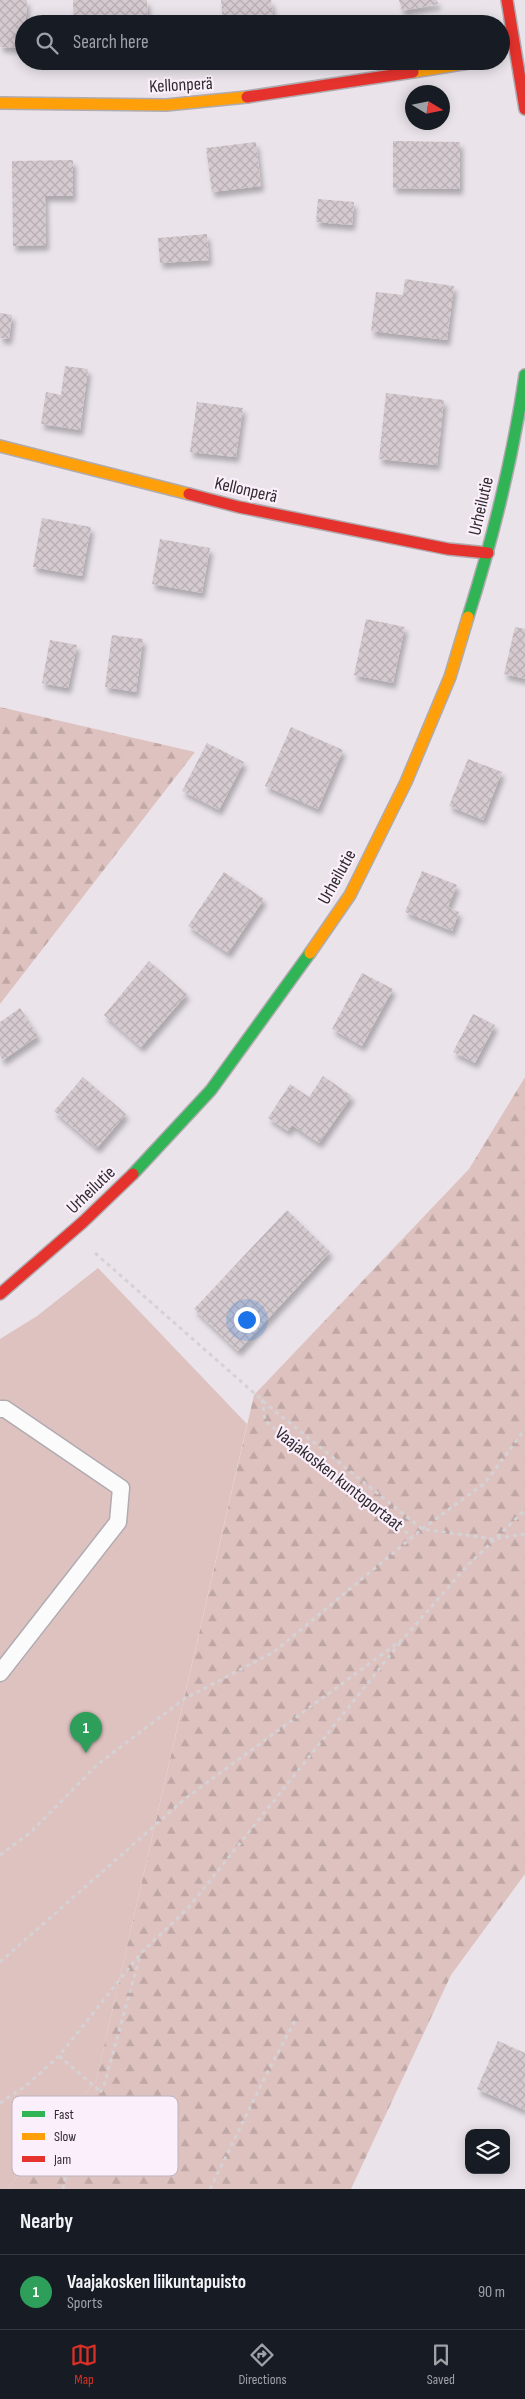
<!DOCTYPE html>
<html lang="en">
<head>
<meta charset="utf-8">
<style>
  body { margin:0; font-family:"Sofia Sans Condensed",sans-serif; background:#20242c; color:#f1f3f6 }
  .controls { position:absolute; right:15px; bottom:15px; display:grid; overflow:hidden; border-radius:10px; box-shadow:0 2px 12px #0003 }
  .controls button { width:45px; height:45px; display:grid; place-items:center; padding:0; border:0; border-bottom:1px solid #363941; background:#171b24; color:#f1f3f6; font:25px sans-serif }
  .compass { position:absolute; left:405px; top:85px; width:45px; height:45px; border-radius:50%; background:#171b24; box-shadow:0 2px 12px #0003; rotate:100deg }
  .you { position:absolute; left:246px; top:1319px; width:18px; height:18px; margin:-12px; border:4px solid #fff; border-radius:50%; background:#1a73e8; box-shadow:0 0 0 8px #1a73e833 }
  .badge { display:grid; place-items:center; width:32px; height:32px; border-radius:50%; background:#d93025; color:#fff; font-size:16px; font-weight:700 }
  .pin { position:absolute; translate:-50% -41px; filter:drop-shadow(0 1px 2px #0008) }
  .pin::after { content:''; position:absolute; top:26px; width:18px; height:15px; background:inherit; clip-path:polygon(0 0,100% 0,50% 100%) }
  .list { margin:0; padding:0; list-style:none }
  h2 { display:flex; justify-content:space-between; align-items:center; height:65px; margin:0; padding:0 20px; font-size:21px }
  h2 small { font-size:16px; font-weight:400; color:#9ea1a6 }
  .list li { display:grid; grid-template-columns:32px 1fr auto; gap:15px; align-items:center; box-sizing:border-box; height:75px; padding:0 20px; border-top:1px solid #363941 }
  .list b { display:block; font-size:19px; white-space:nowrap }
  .list p { margin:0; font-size:16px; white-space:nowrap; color:#9ea1a6 }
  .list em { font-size:16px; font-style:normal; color:#9ea1a6 }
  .icon { flex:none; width:28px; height:28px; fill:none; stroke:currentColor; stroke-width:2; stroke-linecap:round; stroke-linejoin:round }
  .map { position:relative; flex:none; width:525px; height:2189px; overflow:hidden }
  .search { position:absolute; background:#171b24; box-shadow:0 2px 12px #0003; left:15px; right:15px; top:15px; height:55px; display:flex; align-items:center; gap:12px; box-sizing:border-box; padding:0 18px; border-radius:28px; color:#9ea1a6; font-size:19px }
  .sheet { height:140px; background:#171b24 }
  nav { display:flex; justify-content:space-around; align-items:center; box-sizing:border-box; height:70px; border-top:1px solid #363941; background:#171b24; font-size:14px; color:#9ea1a6 }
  nav a { display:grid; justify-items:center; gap:2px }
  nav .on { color:#d93025 }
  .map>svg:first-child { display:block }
  .green { fill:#dec2c0 }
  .forest { fill:url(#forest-firs) }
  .building { fill:url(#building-cross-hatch); filter:url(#shadow) }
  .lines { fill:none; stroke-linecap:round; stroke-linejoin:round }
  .lane-casing { stroke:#b0abb0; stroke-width:19 }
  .fast-casing { stroke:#b0abb0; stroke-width:14 }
  .slow-casing { stroke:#b0abb0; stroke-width:14 }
  .jam-casing { stroke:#b0abb0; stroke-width:14 }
  .path { stroke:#d4d2d4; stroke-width:3; stroke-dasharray:4 4; stroke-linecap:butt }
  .lane { stroke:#fcfbfc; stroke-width:16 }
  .fast { stroke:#30b455; stroke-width:11 }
  .slow { stroke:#ff9f0a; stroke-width:11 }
  .jam { stroke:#e5322d; stroke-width:11 }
  .labels { text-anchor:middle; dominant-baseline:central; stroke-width:4.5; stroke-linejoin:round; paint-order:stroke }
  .street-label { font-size:18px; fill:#2f2b2f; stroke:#faeffb }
  .key { fill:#faeffb; stroke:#bdb4be; stroke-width:1 }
  .key-label { font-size:14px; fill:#2f2b2f }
</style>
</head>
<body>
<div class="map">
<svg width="525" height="2189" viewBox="0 0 525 2189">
  <defs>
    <pattern id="forest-firs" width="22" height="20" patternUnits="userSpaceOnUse" patternTransform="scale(1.25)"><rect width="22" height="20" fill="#dec2c0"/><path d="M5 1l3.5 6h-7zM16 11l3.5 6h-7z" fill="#bfa7a5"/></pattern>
    <pattern id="building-cross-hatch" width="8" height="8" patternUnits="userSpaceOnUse" patternTransform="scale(1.25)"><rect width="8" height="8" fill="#d5cacf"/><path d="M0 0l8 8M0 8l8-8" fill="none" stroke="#b7aeb2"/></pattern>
    <filter id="shadow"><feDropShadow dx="3" dy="5.5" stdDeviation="2.5" flood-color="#0004"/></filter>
  </defs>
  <rect width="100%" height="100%" fill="#eae4ea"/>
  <path class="green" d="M98,1268L247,1424L96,2081L7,2189H0V1339L37,1316Z"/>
  <path class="forest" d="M0,707L195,752L0,1004Z
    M525,1077V1874L451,1975L351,2189H7L96,2081L254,1395L469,1169Z"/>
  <path class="building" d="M0,0H27L24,48L0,47Z
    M73,0H147L148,24H74Z
    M221,0H271L274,24H223Z
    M399,0H437L438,4L402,11Z
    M393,141L460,142V189L393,188Z
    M256,142L261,186L212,192L206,148Z
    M73,160V196H45L46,245L13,246L12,161Z
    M318,199L354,202L352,225L316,222Z
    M207,234L209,260L160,263L158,238Z
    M405,279L454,286L447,340L371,331L376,292L403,295Z
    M0,313L12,315L9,339L0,338Z
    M65,366L88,369L80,430L41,424L46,392L61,395Z
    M386,393L444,400L437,465L379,459Z
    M197,402L243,408L236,457L190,452Z
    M42,518L91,527L82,576L33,567Z
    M160,539L210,548L202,593L152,584Z
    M366,619L405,627L393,683L354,675Z
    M515,627L525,629V679L504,674Z
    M112,635L143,639L136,692L105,687Z
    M50,640L77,645L68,688L42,683Z
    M291,727L343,750L318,809L265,786Z
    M207,743L244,762L219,810L182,791Z
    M468,759L502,772L483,820L449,806Z
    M422,871L457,885L448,907L459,912L452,931L405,912Z
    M224,872L264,899L228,953L188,926Z
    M149,961L187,994L141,1047L104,1015Z
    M362,973L393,989L362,1046L332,1029Z
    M20,1008L38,1036L3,1060L0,1056V1022Z
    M473,1014L495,1025L475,1063L453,1052Z
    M323,1076L352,1096L319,1143L292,1125L288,1131L268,1118L290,1084L309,1097Z
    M83,1077L126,1114L97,1148L54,1111Z
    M287,1210L330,1252L238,1351L194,1309Z
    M498,2041L525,2053V2110L477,2089Z"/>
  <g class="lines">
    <g class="lane-casing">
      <path id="lane" d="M0,1409H5L121,1488L118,1522L0,1673"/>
    </g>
    <g class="fast-casing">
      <path id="fast" d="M468,617C493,538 513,457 525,375
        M133,1174L211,1090L310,953"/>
    </g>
    <g class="slow-casing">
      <path id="slow" d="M413,72L481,61
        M0,103L166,105L247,97
        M0,446L189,494
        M310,953L350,895L406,782L450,677L468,617"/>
    </g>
    <g class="jam-casing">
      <path id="jam" d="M507,0L525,109
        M247,97L413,72
        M189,494L239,507L448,549L488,553
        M0,1294L83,1222L133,1174"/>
    </g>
    <path class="path" d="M95,1253L270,1407L422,1529L493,1539L525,1534
      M262,1399L265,1421L412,1537
      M0,1855L31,1832L98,1764L184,1699L274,1652L422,1529L485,1483L525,1429
      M0,1962L186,1798L403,1639L467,1566L525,1510
      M59,2056L101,2092
      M0,2103L27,2085L59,2056L141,1953L189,1907L400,1643
      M63,2189L69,2159L104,2085L140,1956
      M210,2189L268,2071L296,2019"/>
    <use href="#lane" class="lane"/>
    <use href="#fast" class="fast"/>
    <use href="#slow" class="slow"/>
    <use href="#jam" class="jam"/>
  </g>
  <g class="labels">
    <g class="street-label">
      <text transform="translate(181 85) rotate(-3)">Kellonperä</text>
      <text transform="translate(246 490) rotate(13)">Kellonperä</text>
      <text transform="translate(481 506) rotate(-77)">Urheilutie</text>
      <text transform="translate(337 877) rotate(-61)">Urheilutie</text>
      <text transform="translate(91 1190) rotate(-44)">Urheilutie</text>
      <text transform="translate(339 1479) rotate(38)">Vaajakosken kuntoportaat</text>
    </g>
  </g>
  <rect x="12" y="2096" width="166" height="80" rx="8" class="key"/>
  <rect x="22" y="2111" width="23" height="6" fill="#30b455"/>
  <rect x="22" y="2133" width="23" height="7" fill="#ff9f0a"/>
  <rect x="22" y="2156" width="23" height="6" fill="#e5322d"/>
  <g class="key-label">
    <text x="54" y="2119">Fast</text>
    <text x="54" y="2141">Slow</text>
    <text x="54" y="2164">Jam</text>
  </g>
</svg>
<div class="controls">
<button><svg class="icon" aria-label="layers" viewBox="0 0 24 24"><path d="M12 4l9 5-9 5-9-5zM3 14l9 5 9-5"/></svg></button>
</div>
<svg class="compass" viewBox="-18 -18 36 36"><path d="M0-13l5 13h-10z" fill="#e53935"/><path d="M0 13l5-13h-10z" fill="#9ea1a6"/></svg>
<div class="you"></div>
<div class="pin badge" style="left:86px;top:1753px;background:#2e9e5b">1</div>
<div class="search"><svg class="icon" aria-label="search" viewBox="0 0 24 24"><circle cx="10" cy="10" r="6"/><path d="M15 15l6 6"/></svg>Search here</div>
</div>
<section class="sheet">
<h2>Nearby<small></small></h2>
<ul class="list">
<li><span class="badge" style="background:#2e9e5b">1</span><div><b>Vaajakosken liikuntapuisto</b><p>Sports</p></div><em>90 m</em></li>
</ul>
</section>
<nav>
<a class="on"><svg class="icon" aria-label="map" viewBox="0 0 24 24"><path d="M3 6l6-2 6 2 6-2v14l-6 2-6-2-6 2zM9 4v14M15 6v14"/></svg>Map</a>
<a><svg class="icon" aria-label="directions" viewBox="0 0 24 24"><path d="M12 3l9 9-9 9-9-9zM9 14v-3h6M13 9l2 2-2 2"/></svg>Directions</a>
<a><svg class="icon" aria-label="saved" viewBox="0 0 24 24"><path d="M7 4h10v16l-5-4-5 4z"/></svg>Saved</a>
</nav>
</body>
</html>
